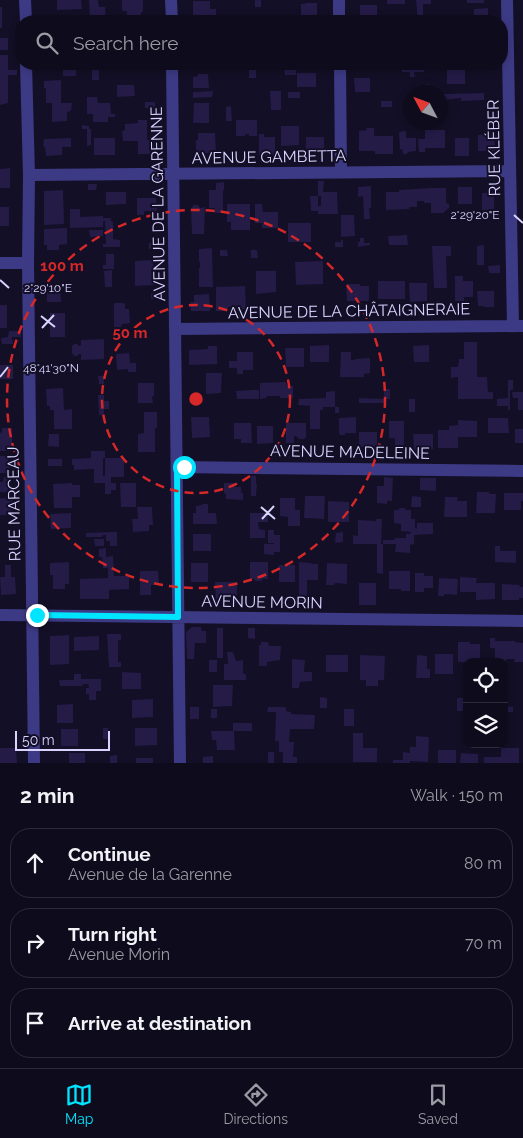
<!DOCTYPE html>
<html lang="en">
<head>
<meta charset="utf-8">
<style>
  body { margin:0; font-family:Raleway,sans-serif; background:#171425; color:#f1f3f6 }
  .controls { position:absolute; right:15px; bottom:15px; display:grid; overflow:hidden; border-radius:10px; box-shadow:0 2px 8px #0003 }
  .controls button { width:45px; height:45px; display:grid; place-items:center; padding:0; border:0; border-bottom:1px solid #2e2b3b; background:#0e0b1c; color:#f1f3f6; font:25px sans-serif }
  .compass { position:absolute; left:403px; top:85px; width:45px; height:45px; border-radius:50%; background:#0e0b1c; box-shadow:0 2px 8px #0003; rotate:311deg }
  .scale { position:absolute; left:15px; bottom:12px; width:95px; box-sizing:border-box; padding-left:5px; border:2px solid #d9d4ff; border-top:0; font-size:14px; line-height:18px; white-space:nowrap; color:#d9d4ff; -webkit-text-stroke:4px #130f26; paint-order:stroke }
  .stop { position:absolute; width:15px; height:15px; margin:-11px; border:4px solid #00e5ff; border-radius:50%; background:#fff }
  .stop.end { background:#00e5ff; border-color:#fff; box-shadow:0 1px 5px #0008 }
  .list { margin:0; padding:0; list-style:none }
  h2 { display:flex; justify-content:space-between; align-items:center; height:65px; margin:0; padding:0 20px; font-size:21px }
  h2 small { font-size:16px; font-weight:400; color:#9b9ba3 }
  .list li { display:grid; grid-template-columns:32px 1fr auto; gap:15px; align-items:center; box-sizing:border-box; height:70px; margin:0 10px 10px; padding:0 10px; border:1px solid #2e2b3b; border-radius:20px }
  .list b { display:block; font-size:19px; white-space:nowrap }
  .list p { margin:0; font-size:16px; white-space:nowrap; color:#9b9ba3 }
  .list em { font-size:16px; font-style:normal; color:#9b9ba3 }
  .icon { flex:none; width:28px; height:28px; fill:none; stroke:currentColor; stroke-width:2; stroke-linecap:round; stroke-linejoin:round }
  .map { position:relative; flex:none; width:523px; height:763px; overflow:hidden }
  .search { position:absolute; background:#0e0b1c; box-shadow:0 2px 8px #0003; left:15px; right:15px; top:15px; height:55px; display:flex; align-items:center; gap:12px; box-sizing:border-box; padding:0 18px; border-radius:20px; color:#9b9ba3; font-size:19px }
  .sheet { height:305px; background:#0e0b1c }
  nav { display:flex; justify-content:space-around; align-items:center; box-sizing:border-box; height:70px; border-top:1px solid #2e2b3b; background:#0e0b1c; font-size:14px; color:#9b9ba3 }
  nav a { display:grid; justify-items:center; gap:2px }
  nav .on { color:#00e5ff }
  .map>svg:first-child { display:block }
  .building { fill:#241b47 }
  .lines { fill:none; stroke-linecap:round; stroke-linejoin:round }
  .minor { stroke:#3d3a85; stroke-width:12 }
  .route { stroke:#00e5ff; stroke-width:6 }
  .ticks { fill:none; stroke:#d9d4ff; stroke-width:2 }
  .ring { fill:none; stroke:#d62828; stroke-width:2.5; stroke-dasharray:9 6 }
  .labels { text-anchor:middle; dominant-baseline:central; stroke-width:4; stroke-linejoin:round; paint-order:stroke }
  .street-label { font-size:16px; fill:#d9d4ff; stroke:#130f26 }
  .ticks-label { font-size:12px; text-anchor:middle; fill:#d9d4ff; stroke:#130f26; stroke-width:4; stroke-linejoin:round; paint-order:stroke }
  .centre { fill:#d62828; stroke:#130f26; stroke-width:2.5 }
  .ring-label { font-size:15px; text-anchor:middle; font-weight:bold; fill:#d62828; stroke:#130f26; stroke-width:4; stroke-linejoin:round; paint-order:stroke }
</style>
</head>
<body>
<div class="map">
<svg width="523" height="763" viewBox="0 0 523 763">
  <rect width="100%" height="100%" fill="#130f26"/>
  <path class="building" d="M57,0H81L82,9L57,10Z
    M89,0H98L99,7H105L106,21H90Z
    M122,0H143V12H141V15H144L146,16V19L141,20V21H127V11H122Z
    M255,0H261V7H255Z
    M387,0H405V4H387Z
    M416,0H431V4H423V21H418Z
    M467,0H484V3H467Z
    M193,1H210V9H216V17L193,18Z
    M305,3H317V21H301V4H305Z
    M360,5H377V21H360Z
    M0,7H2V28H0Z
    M488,8V21H471V16H474V9Z
    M0,38H8V50H0Z
    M0,55H8V70H17V75H8V103L0,105Z
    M63,64H77L76,76H63Z
    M92,64H99V80H92Z
    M364,64H384V66H364Z
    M402,64H424V72H414L415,77H410V72H402Z
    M450,64H465V84H447V65H450Z
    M284,68H296V75H285Z
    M249,70H256V78H249Z
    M297,73H316V87H297Z
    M198,74H208L209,88H193V77L198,76Z
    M354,78H370V92H355Z
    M61,80V103H72L71,111L67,112V121L52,122V103H46V88H44V81Z
    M429,84L430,92H424V85Z
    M117,85H134L135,96L117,97Z
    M213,91L212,97L193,98V92Z
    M270,91H281V110H271Z
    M288,92H300V98H288Z
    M484,93V100L461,101V98L443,100L444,94Z
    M87,97H97L98,103H110L111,114H115V117H108V122H93V114H98H87Z
    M381,101H392V107H381Z
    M145,102H155V108H145Z
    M194,103H209V123H193Z
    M231,106L232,121H226V107Z
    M138,120H147V140H158V147L156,148V154H138V141H123L122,131L125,130V124L138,123Z
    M236,120H257V136H249V134H245V136H236Z
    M82,125L89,126V129H91V145L87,146V129H82Z
    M281,126H299V145L281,146Z
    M366,128H374V136H393V154H375V151H359V131L367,130Z
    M425,130H445V148H425V152H419L418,139H425Z
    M406,131V138H416V151L408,152L407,154H403L402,149H400L399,132Z
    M198,133H215L216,153H196V140H198Z
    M259,134H264V137H275V155L259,156Z
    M494,134L495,151H478V135Z
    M306,137H324V149H306Z
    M71,138V147H62V155L46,156L45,147L43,146L44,139Z
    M94,138H115V155H94Z
    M455,138H469V156H455Z
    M10,168V188H0V169Z
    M318,181H324L323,192H337L338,214H318V211H311L310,196H318V206H321V196H318Z
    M224,182V190H223V213H215V208H209V190H216V183Z
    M88,184H97L96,190H88Z
    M371,186V208H369L370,219H364L363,196L358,197V187Z
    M458,187H472V204H458Z
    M431,188H446V203L449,204V208L443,213H431V203H424V201H417V207H409V209L386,210V192H399V190Z
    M63,190L64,224L44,225V191Z
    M106,192H126V204L106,205Z
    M494,192V210H482V193Z
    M137,198H156L157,211H144V215H137Z
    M227,204H250V230H231V222H227Z
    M255,204H262L263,212H278V228H262V223H255Z
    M194,205H198L200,208L205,207L204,234H192L191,208Z
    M0,207H9V226H0Z
    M70,209H80V217L103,216V218H111V221L113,222V239L120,240V247H103V244H106L105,221H103V227L70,228Z
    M341,215H354L355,236L341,237Z
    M288,223H311V242H288Z
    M67,228V244L59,245V250H47V245H44V229Z
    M89,230H103V236L90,237Z
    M407,235L408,245H389L388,236Z
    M360,238H364V243H370V245L358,247V242H360Z
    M341,240H343V247H335V242H341Z
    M149,243H159V248L149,249Z
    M484,245V265H477V246Z
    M432,246H451V256H446L447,288H434Z
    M212,248L213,287H199V268H200V262H199V249Z
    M220,250H227L228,256H220Z
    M251,250H257L258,258H251Z
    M106,254H114V269H103V265H106Z
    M153,260L154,285L135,286V261Z
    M323,261V284L296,285L295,262Z
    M500,265V273H489L488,266Z
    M112,270V287H105L104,271Z
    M256,271H276V292L256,294Z
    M455,276H463V281H473V297H464V301H455Z
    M378,281H405V299H378Z
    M409,283H427V301L410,302Z
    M346,284H360V286H369V299L368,301H347Z
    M60,286L61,302H47V287Z
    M245,286L246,309H237V307H228V311H216V287Z
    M477,291H494V307H484L483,306H478Z
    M162,292V299H151V293Z
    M209,294L210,311H191L190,302H194V295Z
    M115,303H123L125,304V309H129L130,323L122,324L121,327H114V304Z
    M0,305H7V328H0Z
    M50,313H65V337H50Z
    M9,331H21V337H12L13,344H2L1,338L8,337Z
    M104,339V359L81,360V354H79L77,356H74L72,353V346L74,344H77L79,346L81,345V340Z
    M464,342H477V377H487L488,392H493V399H458V377L451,378V367H458L459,359H464Z
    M329,345V362H310V346Z
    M429,345V362H414L413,346Z
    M208,346H217V364L189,365V350L208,349Z
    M285,348H304V367H286Z
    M237,352H253V370H243V374H237V368H229V361H237Z
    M341,352H351V360H355V359L370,358V373L364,374V377H340Z
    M129,353L130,363H136V372H128V369L117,370L116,354Z
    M0,365H13V379H0Z
    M206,373H222L221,393L206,394Z
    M98,376H104V384H99Z
    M508,380H513V390H510V410H508V406H497V399L508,398Z
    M286,382V385L293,386V398H280V396H267L266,398L260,399V383Z
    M138,383H154V396H152L153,403H138Z
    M63,388L64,410L72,409V429H54V410H50V406H47L46,389Z
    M384,389H390V399H384Z
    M253,390H259V399H237L236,391Z
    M335,391V407H339V413H335V407H323V410H320V429H310V406L298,405L299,399L326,398V392Z
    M512,392H523V410H518V398H513Z
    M98,395H104V401H109V409H104V415H99Z
    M359,398L384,399V403H359Z
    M409,399H415V412H409Z
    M144,412H157V428H155V452H138V434L144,433Z
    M191,417H209L210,437L192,438Z
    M356,417V433H345V435H340L339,433V418Z
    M488,418H508L509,433H488Z
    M458,420L477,421V437H458V448H438V430H449V426L458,425Z
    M389,421H404V447H395V438H389Z
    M234,423H251L252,443H241V439H234Z
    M286,423H306V437L304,439H299L296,436H294V443H286Z
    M257,426H273V443L257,444Z
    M2,428H12V451H0V433L2,432Z
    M515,429H523V443H515Z
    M359,432H377V447H359Z
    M49,434H59V447L48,446Z
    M413,434H433V449L414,450Z
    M91,451H105V458H103V476H105V458H124V477H111V483H116V490H111V494H105V483H94V469L74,470V465H72V459L91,458Z
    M0,456H8L10,473H0Z
    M48,459H62V466H48Z
    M251,476H256V484H257L256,496H251Z
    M4,477H11V492H0V482H3Z
    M384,477L393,478L392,501H387V504L377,503V486H384Z
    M420,478H436V491L420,490Z
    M72,483V485H80V497H72V508H54L53,484Z
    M120,483H136V507H121Z
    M224,483H234V487H241V493H243V500L226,499V494L224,493Z
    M477,492H489V494H496L495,513H476Z
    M504,493H523V501H521V510H504Z
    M305,496H325L324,519L304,518Z
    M412,496L421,497V507H411Z
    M445,497H458L457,501H467V517H444Z
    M0,498L13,499V515H0Z
    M280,498H295V510H300V526H288V517L280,516Z
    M328,501L349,502V522H328Z
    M202,504H208V513H216L217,524H193V513H196V506L202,505Z
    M137,507H152L153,525H149V531L133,532L132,519H138Z
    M399,508H405V510H411V519H415V528L417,529V523H433V534L414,535V544L410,545V553L395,552L396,544H383V574L377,573V544H353V535L358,536V520L376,521V519H382L381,544H383V540H395V538H406V534H410L411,532L401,531V524L394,523V510H399Z
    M71,513V528L51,529L50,514Z
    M250,513H268V522H258L259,529L265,530V538H250Z
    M268,530H274V535H280V552H274V555L264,554V544H274V543H268Z
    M110,532H117V546H110V541H106V535H103L102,537H86V533Z
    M343,532V542L335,543L336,533Z
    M193,534H211V551H193Z
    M94,539H104V546H95Z
    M495,546H500V551H516V563L495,562Z
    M106,548V557L113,556L114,576H129V589L109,590V599H80V579L108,578V568H103L102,557H99V549Z
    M69,562V584H65V589H53V575H50V563Z
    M250,562H268V579H262V581H255V579H250Z
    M299,562L311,563L312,564H318V580H307V602H299Z
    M191,563H208V582H191Z
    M327,563L347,564V584L335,583L334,585H326Z
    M5,565H11V577H15L16,594L1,595L0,577H5Z
    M279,565H295V582H279Z
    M140,571H158L159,585H151V595H140Z
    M389,571H410V591H401V589H389Z
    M415,573H424V576H433V588H424V592H415Z
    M460,577L477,578L476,583H495V599L476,600V592H460Z
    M439,578L458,579L457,595L444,594V596H438Z
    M215,582H237V595H227V598L216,599Z
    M359,583H376V605H359Z
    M502,584L520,585L519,587H523V598H519V600H502Z
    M192,627H201L202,631H206V643H195L194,659H187L186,632Z
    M217,628H223V658H217Z
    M248,628H255V639L248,638Z
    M107,634H121V640H118V662H121V667H109Z
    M69,635V664L50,665V636Z
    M99,636V650L74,651V637Z
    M490,638H495V641H515V642L523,643V662H514L515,659H506V661H495V648H490Z
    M261,642H268L269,646H281L280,660L267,662V666H259V645H261Z
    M458,642H470V644H480V662H458Z
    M227,652H233L236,661L243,660V673L246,675V680H224V664H228Z
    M435,654H453V674H435Z
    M326,655H348V672H326Z
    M360,655L385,656L384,680H378V686H366V680H360Z
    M417,655L427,656V669H430V678H416Z
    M292,659L305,660L304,672H312V681L300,682L299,688H292Z
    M209,660H217V672H209Z
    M122,672L141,673V689H122Z
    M74,674H81V679H101V691H96V700H89V694H86V688H89L88,684H83V686H60L59,680H74Z
    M213,685H233L232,706L213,707Z
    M320,697L327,698V708H320Z
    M457,698H467V711H457Z
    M153,699V717L132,718V700Z
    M73,704V723H57V705Z
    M504,706L513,707V712H504Z
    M190,707H199V719H190Z
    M268,707H286V711L291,712V714L315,715L314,729H290L289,742H294L293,757H297V763H283V752H279V741H275L276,712H267Z
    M211,709H217V718H211Z
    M344,709H354V726H344Z
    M233,723H252V731H233Z
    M103,728H108V739H103Z
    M135,728H157V745L135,746Z
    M61,729H78V746H61Z
    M211,731H234L235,750H217L216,740H212Z
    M353,733H363V748H377V762H353Z
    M416,736L429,737L428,762L410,761V763H393V760H403V752L410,753V747H416Z
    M0,748H16L17,763H0Z
    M501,748H519V763H484V757H501Z
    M438,750H456V763H438Z
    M268,752H274V763H268Z
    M69,753H85V763H69Z
    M461,753L478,754V763H460Z
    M117,755V763H110V756Z
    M213,756V763H203V757Z
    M136,758H153V763H136Z"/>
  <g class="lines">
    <path class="minor" d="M25,0L26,21
      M171,0L172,21
      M339,0V21
      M507,0L513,326
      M26,64L29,175L28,263L34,763
      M172,64L180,763
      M340,64L341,172
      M29,175L510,171
      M0,263H28
      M176,329L523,326
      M177,467L523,471
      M0,615L523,621"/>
  </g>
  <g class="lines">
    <path class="route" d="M37,615L178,617L177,466L184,467"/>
  </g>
  <path class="ticks" d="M514,215L523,223M0,280L9,288M41,316L55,327M42,328L54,315M0,377L8,367M261,507L275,519M262,519L274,506"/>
  <g class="ring">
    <circle cx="196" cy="399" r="94"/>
    <circle cx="196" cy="399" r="189"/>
  </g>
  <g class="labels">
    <g class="street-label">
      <text transform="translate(494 148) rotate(-91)">RUE KLÉBER</text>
      <text transform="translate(269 157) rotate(-1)">AVENUE GAMBETTA</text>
      <text transform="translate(158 204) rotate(-91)">AVENUE DE LA GARENNE</text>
      <text transform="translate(349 311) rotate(-1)">AVENUE DE LA CHÂTAIGNERAIE</text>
      <text transform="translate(350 452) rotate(1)">AVENUE MADELEINE</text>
      <text transform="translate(14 504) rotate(-91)">RUE MARCEAU</text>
      <text transform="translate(262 602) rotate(1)">AVENUE MORIN</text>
    </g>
  </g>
  <g class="ticks-label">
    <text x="475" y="219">2°29'20"E</text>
    <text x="48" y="292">2°29'10"E</text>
    <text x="51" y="372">48°41'30"N</text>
  </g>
  <circle cx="196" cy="399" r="8" class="centre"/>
  <g class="ring-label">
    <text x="62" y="271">100 m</text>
    <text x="130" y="338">50 m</text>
  </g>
</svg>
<div class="controls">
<button><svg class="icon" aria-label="locate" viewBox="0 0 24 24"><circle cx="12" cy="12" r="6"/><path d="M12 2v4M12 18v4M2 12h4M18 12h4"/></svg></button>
<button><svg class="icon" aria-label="layers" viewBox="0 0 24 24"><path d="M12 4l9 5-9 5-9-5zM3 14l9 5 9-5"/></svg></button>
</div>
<svg class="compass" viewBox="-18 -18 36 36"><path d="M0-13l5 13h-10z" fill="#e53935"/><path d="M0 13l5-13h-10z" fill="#9b9ba3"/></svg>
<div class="scale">50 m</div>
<div class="stop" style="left:184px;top:467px"></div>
<div class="stop end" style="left:37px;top:615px"></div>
<div class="search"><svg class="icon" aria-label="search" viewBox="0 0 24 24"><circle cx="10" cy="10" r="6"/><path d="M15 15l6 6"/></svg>Search here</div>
</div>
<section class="sheet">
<h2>2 min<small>Walk · 150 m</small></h2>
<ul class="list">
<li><svg class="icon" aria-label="ahead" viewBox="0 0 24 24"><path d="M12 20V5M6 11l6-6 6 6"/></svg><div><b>Continue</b><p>Avenue de la Garenne</p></div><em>80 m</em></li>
<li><svg class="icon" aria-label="right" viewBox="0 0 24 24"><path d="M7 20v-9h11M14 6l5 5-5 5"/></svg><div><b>Turn right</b><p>Avenue Morin</p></div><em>70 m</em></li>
<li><svg class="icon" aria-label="arrive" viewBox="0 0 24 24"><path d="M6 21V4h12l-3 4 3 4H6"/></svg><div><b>Arrive at destination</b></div></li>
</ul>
</section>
<nav>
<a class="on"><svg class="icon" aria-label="map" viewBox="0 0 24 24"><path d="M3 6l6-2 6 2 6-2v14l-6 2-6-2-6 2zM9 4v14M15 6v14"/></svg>Map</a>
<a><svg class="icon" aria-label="directions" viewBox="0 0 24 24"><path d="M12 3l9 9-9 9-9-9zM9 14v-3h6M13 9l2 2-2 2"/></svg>Directions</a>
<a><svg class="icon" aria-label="saved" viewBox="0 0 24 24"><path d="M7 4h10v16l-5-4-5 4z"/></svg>Saved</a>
</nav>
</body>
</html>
